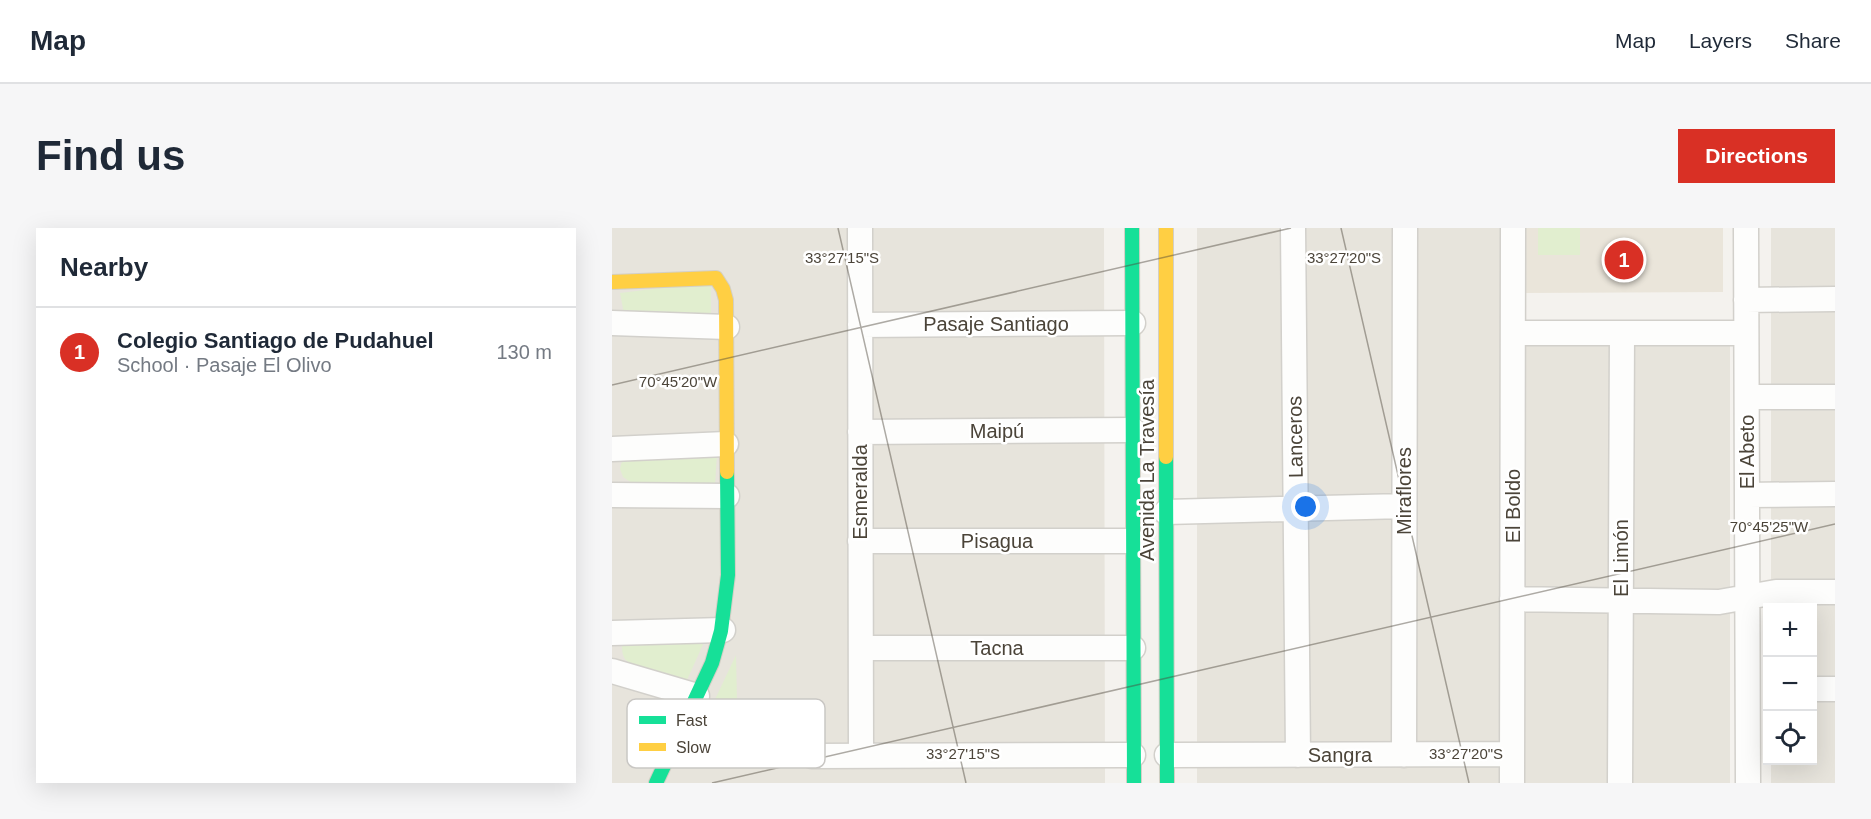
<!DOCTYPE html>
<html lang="en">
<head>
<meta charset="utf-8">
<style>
  body { margin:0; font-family:Arial,sans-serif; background:#f6f6f7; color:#1f2937 }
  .controls { position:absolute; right:18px; bottom:18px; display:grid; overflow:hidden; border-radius:0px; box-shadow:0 6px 24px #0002 }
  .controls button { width:54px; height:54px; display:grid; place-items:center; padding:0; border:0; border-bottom:2px solid #e0e1e3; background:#fff; color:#1f2937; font:30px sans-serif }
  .you { position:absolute; left:694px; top:279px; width:21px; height:21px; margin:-15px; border:4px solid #fff; border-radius:50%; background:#1a73e8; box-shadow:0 0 0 9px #1a73e833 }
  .badge { display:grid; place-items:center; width:39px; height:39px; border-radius:50%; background:#d93025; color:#fff; font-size:20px; font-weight:700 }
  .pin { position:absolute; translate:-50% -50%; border:3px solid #fff; box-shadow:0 2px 6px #0006 }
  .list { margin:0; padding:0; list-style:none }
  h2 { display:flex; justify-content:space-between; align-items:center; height:78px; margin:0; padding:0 24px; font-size:26px }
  h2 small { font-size:20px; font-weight:400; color:#747a83 }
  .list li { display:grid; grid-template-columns:39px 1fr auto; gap:18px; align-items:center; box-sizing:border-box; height:90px; padding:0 24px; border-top:2px solid #e0e1e3 }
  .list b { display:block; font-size:22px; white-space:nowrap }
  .list p { margin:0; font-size:20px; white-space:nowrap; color:#747a83 }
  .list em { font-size:20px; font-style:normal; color:#747a83 }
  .icon { flex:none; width:33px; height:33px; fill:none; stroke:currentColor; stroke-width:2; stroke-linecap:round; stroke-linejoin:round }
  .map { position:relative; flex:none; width:1223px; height:555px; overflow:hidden; border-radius:0px }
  header { display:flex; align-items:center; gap:36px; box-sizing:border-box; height:84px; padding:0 30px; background:#fff; border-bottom:2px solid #e0e1e3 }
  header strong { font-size:28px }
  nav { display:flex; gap:33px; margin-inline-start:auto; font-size:21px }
  .intro { display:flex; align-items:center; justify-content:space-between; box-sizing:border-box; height:144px; padding:0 36px }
  h1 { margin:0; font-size:42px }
  .button { padding:15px 27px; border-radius:0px; background:#d93025; color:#fff; font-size:21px; font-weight:700 }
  main { display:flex; gap:36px; padding:0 36px }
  aside { flex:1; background:#fff; border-radius:0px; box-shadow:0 6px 24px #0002 }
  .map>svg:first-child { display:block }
  .residential { fill:#e7e4dc }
  .education { fill:#eae5da }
  .green { fill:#e1eecf }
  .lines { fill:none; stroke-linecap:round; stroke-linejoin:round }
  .street-casing { stroke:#d2d0cb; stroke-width:27 }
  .fast-casing { stroke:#d3cfc5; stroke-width:16 }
  .slow-casing { stroke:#d3cfc5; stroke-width:16 }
  .street { stroke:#fdfdfc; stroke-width:24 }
  .fast { stroke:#16e098; stroke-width:14 }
  .slow { stroke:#ffcf43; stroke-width:14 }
  .ticks { fill:none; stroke:#4b4439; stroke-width:1.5; stroke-opacity:0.45 }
  .labels { text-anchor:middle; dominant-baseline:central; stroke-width:5; stroke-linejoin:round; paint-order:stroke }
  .street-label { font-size:20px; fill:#4b4439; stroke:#fff }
  .key { fill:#fff; stroke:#c9c7c4; stroke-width:1.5 }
  .key-label { font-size:16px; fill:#4b4439 }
  .ticks-label { font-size:15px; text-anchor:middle; fill:#4b4439; stroke:#fff; stroke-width:5; stroke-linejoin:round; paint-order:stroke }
</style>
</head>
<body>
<header>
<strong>Map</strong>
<nav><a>Map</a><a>Layers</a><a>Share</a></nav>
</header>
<div class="intro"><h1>Find us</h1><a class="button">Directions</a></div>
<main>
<aside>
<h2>Nearby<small></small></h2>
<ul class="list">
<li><span class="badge">1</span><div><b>Colegio Santiago de Pudahuel</b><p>School · Pasaje El Olivo</p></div><em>130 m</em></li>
</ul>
</aside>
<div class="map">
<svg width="1223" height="555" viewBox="0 0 1223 555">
  <rect width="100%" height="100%" fill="#f4f2ee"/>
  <path class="residential" d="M0,0H492L493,555H0Z
    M585,0H893L895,116L1118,114V555H585Z
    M1159,0H1223V555H1159V533L1200,532V380L1159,379Z"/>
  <path class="education" d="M913,0H1111V64L913,65Z"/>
  <path class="green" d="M926,0H968V27H926Z
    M99,54V89L12,86L8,65Z
    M105,226L103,257H23L11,249L8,241L9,236L13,230Z
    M93,412L75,452C64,452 19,440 13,431C10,426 10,421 10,417Z
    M124,427L126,520L81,518Z"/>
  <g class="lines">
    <g class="street-casing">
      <path id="street" d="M248,0L249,528
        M681,0L686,527
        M1134,0L1136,555
        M1134,72L1223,71
        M0,95L115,99
        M248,97L521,95
        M901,105H1134
        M1135,169H1223
        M248,204L521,202
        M0,221L114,216
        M0,267L115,268
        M1135,267L1223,266
        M554,284L792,278
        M248,313H521
        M900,371L1107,374L1164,364H1223
        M0,405L111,402
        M249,420H521
        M0,443L85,468
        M1200,461H1223
        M555,527L900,526
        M792,527L793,0
        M200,528L521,527
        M900,555L901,0
        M1008,555L1010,105"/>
    </g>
    <g class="fast-casing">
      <path id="fast" d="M520,0L522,555
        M554,229L555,555
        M44,555L100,435L109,403L116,347L115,244"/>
    </g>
    <g class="slow-casing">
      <path id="slow" d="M554,0V229
        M0,54L104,50L111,61L114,72L115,244"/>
    </g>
    <use href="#street" class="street"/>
    <use href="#fast" class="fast"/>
    <use href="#slow" class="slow"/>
  </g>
  <path class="ticks" d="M226,0L354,555M729,0L857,555M0,157L679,0M100,555L1223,296"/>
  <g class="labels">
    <g class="street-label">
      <text x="384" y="96">Pasaje Santiago</text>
      <text x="385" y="203">Maipú</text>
      <text transform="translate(683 209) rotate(-91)">Lanceros</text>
      <text transform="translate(1135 224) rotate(-90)">El Abeto</text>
      <text transform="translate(535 242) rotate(-90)">Avenida La Travesía</text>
      <text transform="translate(792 263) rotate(-90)">Miraflores</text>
      <text transform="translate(248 264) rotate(-90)">Esmeralda</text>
      <text transform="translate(901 278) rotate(-90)">El Boldo</text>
      <text x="385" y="313">Pisagua</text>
      <text transform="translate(1009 330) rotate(-90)">El Limón</text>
      <text x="385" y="420">Tacna</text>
      <text x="728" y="527">Sangra</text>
    </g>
  </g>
  <rect x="15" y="471" width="198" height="69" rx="9" class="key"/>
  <rect x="27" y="488" width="27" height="8" fill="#16e098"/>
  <rect x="27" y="515" width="27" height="8" fill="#ffcf43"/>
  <g class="key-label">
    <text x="64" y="498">Fast</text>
    <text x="64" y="525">Slow</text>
  </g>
  <g class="ticks-label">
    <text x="230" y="35">33°27'15"S</text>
    <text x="732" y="35">33°27'20"S</text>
    <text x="66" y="159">70°45'20"W</text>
    <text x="1157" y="304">70°45'25"W</text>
    <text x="351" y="531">33°27'15"S</text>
    <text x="854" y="531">33°27'20"S</text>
  </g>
</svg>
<div class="controls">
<button>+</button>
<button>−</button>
<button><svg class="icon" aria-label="locate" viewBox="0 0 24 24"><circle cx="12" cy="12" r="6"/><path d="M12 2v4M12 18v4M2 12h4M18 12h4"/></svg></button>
</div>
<div class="you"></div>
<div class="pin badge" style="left:1012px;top:32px">1</div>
</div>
</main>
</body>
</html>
